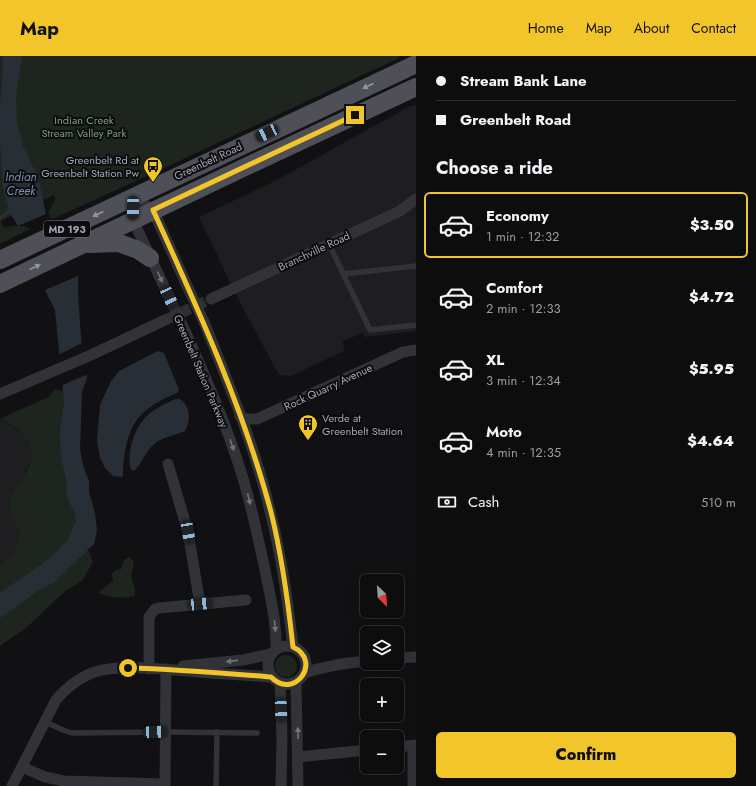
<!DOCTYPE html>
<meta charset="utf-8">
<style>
:root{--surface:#0d0d0e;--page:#161617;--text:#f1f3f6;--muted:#9a9c9e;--line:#2d2d2e;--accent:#f2c52a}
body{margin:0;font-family:Jost,sans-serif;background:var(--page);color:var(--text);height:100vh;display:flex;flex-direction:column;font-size:15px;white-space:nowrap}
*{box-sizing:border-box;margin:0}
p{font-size:13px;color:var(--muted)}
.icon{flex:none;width:22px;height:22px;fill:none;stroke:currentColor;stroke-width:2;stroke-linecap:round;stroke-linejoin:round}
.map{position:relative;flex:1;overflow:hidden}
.drawer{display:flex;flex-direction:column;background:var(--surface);width:340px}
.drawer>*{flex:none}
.top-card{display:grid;align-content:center;height:88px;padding:0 20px;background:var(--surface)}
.needle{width:26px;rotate:155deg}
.controls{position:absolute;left:360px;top:518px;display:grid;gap:8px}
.controls a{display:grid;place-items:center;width:44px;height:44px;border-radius:6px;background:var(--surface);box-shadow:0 4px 16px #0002,0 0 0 1px var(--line);font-size:20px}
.end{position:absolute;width:18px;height:18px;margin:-9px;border:5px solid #f2c52a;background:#111;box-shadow:0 0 0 2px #111}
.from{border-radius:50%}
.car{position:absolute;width:12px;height:24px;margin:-12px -6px;border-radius:5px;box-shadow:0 0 3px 1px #0007;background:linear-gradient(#222 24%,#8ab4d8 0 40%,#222 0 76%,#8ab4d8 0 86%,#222 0)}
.top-card b{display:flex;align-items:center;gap:14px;height:38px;font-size:15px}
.top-card b+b{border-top:1px solid var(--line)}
.top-card i{width:10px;height:10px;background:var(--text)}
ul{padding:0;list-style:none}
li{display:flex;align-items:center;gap:12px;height:66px;margin:0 8px 6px;padding:0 12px;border:2px solid transparent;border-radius:6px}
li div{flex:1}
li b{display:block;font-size:15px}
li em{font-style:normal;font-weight:800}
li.selected{border-color:var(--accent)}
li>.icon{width:36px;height:36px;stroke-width:1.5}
h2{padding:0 20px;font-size:18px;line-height:48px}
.pay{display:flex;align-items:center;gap:10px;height:44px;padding:0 20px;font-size:15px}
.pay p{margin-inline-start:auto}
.action{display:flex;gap:8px;margin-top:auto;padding:8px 20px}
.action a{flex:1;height:46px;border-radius:6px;background:var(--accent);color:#111;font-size:16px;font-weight:800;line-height:46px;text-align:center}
header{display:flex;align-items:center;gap:24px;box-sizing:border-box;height:56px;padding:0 20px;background:var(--accent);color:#111}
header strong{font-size:19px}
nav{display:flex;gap:22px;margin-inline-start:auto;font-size:14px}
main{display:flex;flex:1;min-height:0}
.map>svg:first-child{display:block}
.built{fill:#1e1d20}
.green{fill:#1e251f}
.water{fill:#282e36}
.pier{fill:#111113}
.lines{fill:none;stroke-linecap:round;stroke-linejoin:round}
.stream{stroke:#282e36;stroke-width:3.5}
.minor-tunnel{stroke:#2e2f33;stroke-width:11;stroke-dasharray:11 5.5;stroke-linecap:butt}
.service{stroke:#323338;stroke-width:5.5}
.minor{stroke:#323338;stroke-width:11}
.primary{stroke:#4e4f57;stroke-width:18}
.minor-bridge{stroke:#323338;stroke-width:11}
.oneway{fill:#9195a1}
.oneway2{fill:#70727c}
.route{stroke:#f2c52a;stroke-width:5}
.labels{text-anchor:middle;stroke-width:4;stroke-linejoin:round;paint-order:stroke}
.shield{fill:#0c0c0e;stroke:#757882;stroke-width:1}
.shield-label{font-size:10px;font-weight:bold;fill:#a2a6b4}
.park-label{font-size:11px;fill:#799f80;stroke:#0c0c0e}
.poi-label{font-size:11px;fill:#a2a6b4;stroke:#0c0c0e;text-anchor:end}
.street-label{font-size:11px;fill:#a2a6b4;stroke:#0c0c0e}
.water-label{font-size:12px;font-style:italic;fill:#7990af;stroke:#0c0c0e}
</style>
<header>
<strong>Map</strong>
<nav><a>Home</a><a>Map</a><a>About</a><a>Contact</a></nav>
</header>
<main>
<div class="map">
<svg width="416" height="730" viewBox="0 0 416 730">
<rect width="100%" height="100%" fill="#111113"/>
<path class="built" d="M416 49V275L365 281 363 277 343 285 344 295 291 320 279 319 238 243 199 161 277 124 410 50Z
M0 362 7 366 21 377 27 383 32 393 31 405 19 427 11 437 14 466 20 476 13 499 0 508Z"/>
<path class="green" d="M0 0H399V2L132 127 52 163 48 157 55 143 54 139 1 165 4 172C11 170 24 168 30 173L0 188Z
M54 334H58L72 338 79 473 93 506 82 525 65 535 26 572 0 590V508L13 499 20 476C15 468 10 458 9 448 8 439 15 433 19 426 23 420 30 411 31 404 36 385 15 371 1 362L49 341Z
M129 501 133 505C135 512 130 517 132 524 134 530 137 534 134 540 126 544 105 540 98 537L113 525 112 518 114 515 121 513 124 504Z
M275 610a11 11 0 1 1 22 0a11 11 0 1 1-22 0Z"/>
<path class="water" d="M3 0H22L16 42 17 67 23 90 38 121 46 158 18 170 9 155 3 130 0 85V49L3 16Z
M78 220V239L81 281 87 323 82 335 80 394 84 412 89 425V435L95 457 97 475 94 488 53 527 39 534 0 562V537L49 503 67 485 76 466 75 458 67 441V426L61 402 60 375 64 346 55 254 45 234Z
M158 295 164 297 179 334 177 337C165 342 152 348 142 358 127 372 123 400 123 420L122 421 113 420 105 412 100 402 97 384 100 349 111 325 119 315Z
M175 343H180C191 352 191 363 185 375 174 380 161 381 153 389 145 396 142 408 134 415L131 414C126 396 135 369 150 357 158 351 167 347 175 343Z"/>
<path class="pier" d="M84 286 88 318 60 330 58 299Z"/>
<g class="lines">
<path class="stream" d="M0 162 12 153"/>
<path class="minor-tunnel" d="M165 264 211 243"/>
<path class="service" d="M329 188 370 274 416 269
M343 218 416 210
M45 666 63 674 72 677 165 676 257 677
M216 730 217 676"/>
<path class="minor" d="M133 141 153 154 188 232
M133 141V164L169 241
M211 243 400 155 416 143
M204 266C229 329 256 393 271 459 282 502 288 546 293 591
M185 275C206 322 227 370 242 419 252 451 258 483 265 514 270 540 277 566 276 593
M0 338 91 299 165 264
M240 360 246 363H257L403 296 416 294
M168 408 188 476 200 548
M268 609a19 19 0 1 1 38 0a19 19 0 1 1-38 0Z
M397 602 416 601
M183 610 243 604 271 598
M149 613V561L155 553 159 552 246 544
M304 617C325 610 345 607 367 605
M296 626 298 730
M280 627 282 682 281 730
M397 691 416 689
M298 701 367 694
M22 711 45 721 64 725 165 728
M12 730 56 644C67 631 81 620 98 615 125 608 170 614 198 616 222 618 247 619 271 621
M165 730 166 613
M413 730V690"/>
<path class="primary" d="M89 188 119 187 138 194 150 202
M0 204 416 8
M0 228 243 112 416 31"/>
<path class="minor-bridge" d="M188 232 204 266
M169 241 185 275"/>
</g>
<defs><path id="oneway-solid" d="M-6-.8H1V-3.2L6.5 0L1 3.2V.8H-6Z"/></defs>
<g class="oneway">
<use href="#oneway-solid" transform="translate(368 30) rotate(155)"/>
<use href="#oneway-solid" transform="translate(98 158) rotate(155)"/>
<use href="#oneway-solid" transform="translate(35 211) rotate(-25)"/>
</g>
<g class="oneway2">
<use href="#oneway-solid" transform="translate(160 221) rotate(65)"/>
<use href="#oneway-solid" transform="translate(232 389) rotate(71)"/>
<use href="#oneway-solid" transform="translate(249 443) rotate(76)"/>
<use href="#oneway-solid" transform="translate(275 570) rotate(84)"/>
<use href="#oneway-solid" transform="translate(232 605) rotate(174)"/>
<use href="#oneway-solid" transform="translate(298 677) rotate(-92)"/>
</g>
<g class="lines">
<path class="route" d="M128 612C176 613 223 617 271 621 294 645 323 605 293 591 288 545 282 500 271 456 243 351 198 253 153 154L355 59"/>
</g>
<defs>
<symbol id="bus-pin" viewBox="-11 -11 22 30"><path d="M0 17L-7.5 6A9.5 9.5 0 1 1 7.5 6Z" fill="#f2c52a" stroke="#0c0c0e"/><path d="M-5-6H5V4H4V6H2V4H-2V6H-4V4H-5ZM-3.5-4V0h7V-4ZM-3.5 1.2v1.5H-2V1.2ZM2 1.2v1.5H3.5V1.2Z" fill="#111"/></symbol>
<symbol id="building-pin" viewBox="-11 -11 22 30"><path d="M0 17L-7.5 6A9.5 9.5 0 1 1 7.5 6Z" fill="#f2c52a" stroke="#0c0c0e"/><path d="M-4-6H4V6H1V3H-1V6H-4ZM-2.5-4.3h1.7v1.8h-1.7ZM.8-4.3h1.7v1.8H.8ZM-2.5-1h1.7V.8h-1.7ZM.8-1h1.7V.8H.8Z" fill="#111"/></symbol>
</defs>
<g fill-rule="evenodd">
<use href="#bus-pin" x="142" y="99" width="22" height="30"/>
<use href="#building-pin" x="297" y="357" width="22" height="30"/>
</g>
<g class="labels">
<rect class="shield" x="44" y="165" width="46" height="16" rx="3"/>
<g class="shield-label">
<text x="67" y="177">MD 193</text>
</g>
<g class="park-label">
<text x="84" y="68">Indian Creek<tspan x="84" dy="13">Stream Valley Park</tspan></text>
</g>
<g class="poi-label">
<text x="139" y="108">Greenbelt Rd at<tspan x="139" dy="13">Greenbelt Station Pw</tspan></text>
<text x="322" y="366" text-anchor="start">Verde at<tspan x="322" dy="13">Greenbelt Station</tspan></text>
</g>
<g class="street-label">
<text transform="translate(208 105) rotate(-25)" y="4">Greenbelt Road</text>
<text transform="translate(314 195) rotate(-25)" y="4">Branchville Road</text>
<text transform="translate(201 315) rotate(67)" y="4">Greenbelt Station Parkway</text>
<text transform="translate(328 331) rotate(-25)" y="4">Rock Quarry Avenue</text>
</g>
<g class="water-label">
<text x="21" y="125">Indian<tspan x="21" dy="14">Creek</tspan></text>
</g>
</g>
</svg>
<div class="controls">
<a><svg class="needle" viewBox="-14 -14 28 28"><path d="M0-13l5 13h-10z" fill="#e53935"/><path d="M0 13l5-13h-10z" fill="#9a9c9e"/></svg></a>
<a><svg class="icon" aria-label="layers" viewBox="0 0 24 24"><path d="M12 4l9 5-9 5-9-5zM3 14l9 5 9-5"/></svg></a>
<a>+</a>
<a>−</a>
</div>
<i class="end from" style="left:128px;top:612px"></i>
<i class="end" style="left:355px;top:59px"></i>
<i class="car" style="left:267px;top:77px;rotate:245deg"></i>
<i class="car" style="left:133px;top:152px;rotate:181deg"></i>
<i class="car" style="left:169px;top:241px;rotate:155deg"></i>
<i class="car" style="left:188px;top:476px;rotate:170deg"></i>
<i class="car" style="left:200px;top:548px;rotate:85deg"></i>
<i class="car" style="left:281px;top:654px;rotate:178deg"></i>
<i class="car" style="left:155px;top:676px;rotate:88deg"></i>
</div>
<section class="drawer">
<div class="top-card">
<b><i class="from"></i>Stream Bank Lane</b>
<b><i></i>Greenbelt Road</b>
</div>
<h2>Choose a ride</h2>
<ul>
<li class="selected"><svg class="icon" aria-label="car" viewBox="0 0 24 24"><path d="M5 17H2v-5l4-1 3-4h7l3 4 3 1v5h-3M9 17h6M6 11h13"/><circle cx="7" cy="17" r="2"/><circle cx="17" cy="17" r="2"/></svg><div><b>Economy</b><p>1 min · 12:32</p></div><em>$3.50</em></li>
<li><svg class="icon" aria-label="car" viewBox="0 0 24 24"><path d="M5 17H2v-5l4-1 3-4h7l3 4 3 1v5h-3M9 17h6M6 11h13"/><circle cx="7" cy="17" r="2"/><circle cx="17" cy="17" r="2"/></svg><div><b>Comfort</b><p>2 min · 12:33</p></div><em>$4.72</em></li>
<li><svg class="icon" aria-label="car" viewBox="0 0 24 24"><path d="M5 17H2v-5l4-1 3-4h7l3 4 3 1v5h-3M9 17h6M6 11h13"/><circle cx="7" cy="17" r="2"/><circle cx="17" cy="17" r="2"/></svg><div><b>XL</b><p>3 min · 12:34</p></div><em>$5.95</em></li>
<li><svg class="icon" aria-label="car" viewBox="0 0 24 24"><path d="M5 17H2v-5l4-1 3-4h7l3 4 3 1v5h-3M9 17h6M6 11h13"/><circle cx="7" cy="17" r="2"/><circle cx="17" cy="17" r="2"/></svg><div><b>Moto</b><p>4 min · 12:35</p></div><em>$4.64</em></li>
</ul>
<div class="pay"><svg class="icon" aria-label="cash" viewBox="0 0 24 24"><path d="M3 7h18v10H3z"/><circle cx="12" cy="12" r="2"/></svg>Cash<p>510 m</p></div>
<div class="action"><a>Confirm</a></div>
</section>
</main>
